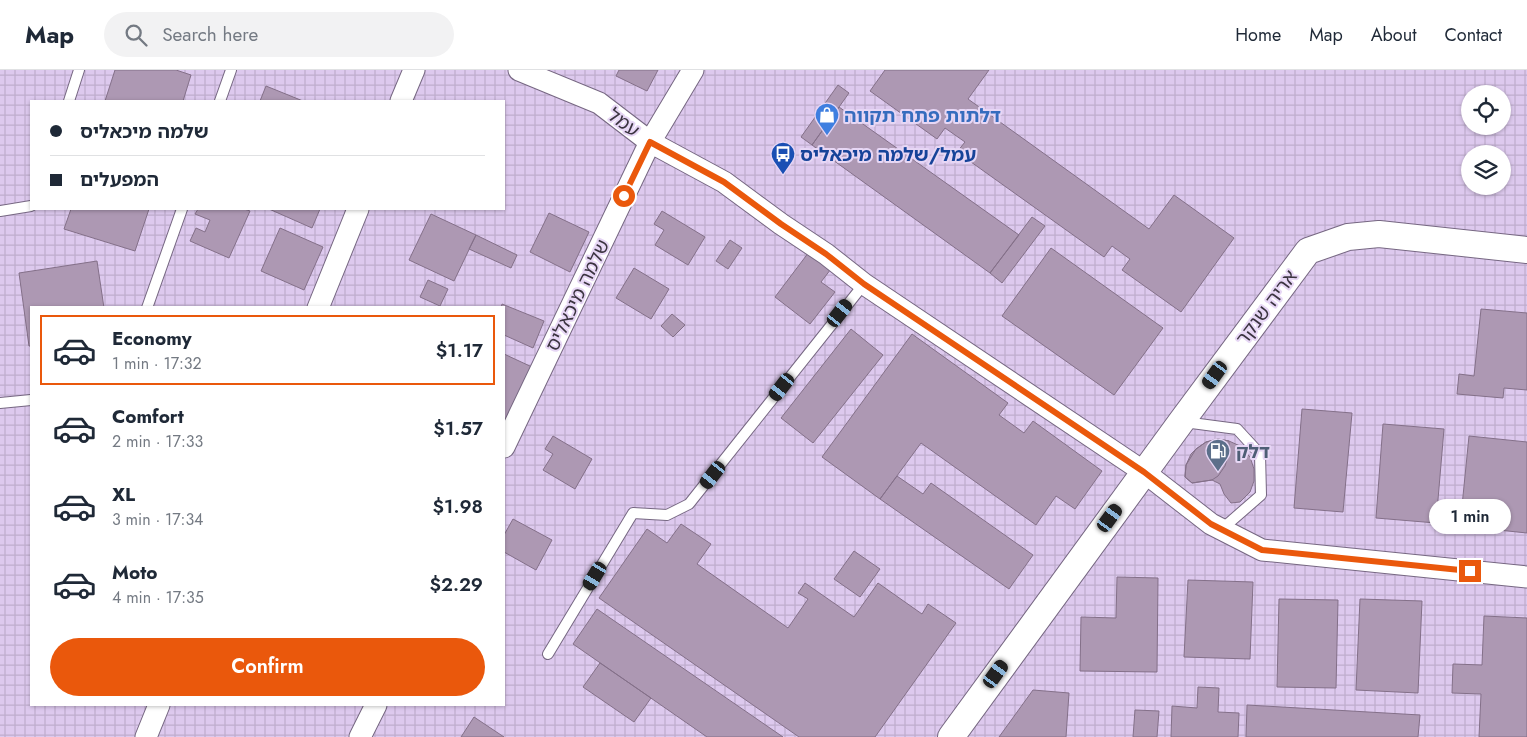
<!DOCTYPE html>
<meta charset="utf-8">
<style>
:root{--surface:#fff;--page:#f2f2f3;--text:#1f2937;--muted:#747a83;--line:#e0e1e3;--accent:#ea580c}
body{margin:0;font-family:Jost,"Noto Sans Hebrew",sans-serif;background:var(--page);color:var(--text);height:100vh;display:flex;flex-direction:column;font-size:19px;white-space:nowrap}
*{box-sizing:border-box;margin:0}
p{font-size:16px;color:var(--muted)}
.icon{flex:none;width:28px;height:28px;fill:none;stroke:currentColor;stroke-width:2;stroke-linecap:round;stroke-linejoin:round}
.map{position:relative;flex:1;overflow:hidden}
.panel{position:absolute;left:30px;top:236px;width:475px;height:400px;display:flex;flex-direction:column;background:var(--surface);border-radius:0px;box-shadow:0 1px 4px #0004}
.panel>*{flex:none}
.top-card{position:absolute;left:30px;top:30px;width:475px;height:110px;border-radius:0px;box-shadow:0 1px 4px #0004;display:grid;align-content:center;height:110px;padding:0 20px;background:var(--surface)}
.controls{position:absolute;left:1461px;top:15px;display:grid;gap:10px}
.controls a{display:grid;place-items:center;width:50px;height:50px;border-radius:50%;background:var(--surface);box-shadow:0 1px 4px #0004;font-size:25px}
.end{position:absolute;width:22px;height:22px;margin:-11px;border:6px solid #ea580c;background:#fff;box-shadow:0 0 0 2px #fff}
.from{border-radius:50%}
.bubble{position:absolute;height:35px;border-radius:18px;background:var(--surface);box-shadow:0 1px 4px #0004;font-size:16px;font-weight:600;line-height:35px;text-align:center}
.car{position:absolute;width:15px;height:30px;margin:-15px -8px;border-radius:6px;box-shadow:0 0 4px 1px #0007;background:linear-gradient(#222 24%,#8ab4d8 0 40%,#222 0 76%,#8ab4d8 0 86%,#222 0)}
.top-card b{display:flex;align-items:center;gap:18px;height:48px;font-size:19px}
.top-card b+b{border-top:1px solid var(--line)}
.top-card i{width:12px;height:12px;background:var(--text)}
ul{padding:9px 0 0;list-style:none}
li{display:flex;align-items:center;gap:15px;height:70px;margin:0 10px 8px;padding:0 10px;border:2px solid transparent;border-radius:0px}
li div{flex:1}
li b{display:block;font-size:19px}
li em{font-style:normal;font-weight:600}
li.current{border-color:var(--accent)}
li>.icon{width:45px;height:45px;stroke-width:1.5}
.primary-button{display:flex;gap:10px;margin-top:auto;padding:10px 20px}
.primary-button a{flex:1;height:58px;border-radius:30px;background:var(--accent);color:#fff;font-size:20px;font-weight:600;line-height:58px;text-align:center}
header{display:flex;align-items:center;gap:30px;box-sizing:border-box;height:70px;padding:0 25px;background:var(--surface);border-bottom:1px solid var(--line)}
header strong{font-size:24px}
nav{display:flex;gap:28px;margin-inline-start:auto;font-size:18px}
.search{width:350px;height:45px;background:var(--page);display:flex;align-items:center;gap:12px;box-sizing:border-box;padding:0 18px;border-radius:28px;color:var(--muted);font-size:19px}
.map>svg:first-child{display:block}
.industrial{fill:url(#industrial-grid);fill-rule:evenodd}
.building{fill:#ad98b3;stroke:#847089}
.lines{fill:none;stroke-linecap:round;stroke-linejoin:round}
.service-casing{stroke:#766782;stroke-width:12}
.minor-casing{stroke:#766782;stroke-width:23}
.tertiary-casing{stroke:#766782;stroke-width:28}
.service{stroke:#fff;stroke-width:10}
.minor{stroke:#fff;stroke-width:21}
.tertiary{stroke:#fff;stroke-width:26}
.route{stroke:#ea580c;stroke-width:6}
.labels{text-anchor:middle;stroke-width:4;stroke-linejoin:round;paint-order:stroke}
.shop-label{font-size:19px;font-weight:bold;fill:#366cbe;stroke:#e7d7f5;text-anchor:start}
.street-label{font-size:19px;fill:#3b3440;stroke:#e7d7f5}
.transit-label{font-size:19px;font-weight:bold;fill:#164399;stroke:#e7d7f5;text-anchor:start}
.service-label{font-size:19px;font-weight:bold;fill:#4e5e75;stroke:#e7d7f5;text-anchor:start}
</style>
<header>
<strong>Map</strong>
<div class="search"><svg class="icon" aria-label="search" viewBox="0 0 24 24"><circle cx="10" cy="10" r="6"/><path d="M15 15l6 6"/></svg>Search here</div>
<nav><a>Home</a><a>Map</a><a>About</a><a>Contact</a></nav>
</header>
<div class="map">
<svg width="1527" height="667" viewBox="0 0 1527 667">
<defs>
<pattern id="industrial-grid" width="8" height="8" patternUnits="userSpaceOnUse" patternTransform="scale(1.25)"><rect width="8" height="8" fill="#ddc9ee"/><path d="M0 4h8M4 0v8" fill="none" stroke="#bfadcd"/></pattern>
</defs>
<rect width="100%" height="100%" fill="#e7d7f5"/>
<path class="industrial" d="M0 0H1527V667H0ZM1470 24H1502V56H1470ZM31 31H504V139H31ZM1470 84H1502V116H1470ZM31 238H504V635H31Z"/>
<path class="building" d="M115 0H176L191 5 183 31H105Z
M619 0H658L647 21 616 6Z
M885 0H989L968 29 1149 159 1174 125 1234 168 1181 242 1122 200 1130 189 1112 176 1104 187 957 82 965 72 945 58 937 69 870 21Z
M838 15 849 23 812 75 801 67Z
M266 16 303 31H260Z
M839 37 1019 165 990 203 812 75Z
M71 139H149L135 181 64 159Z
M198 139H244L250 141 229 188 190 171 196 158 205 162 210 150 195 144Z
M269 139H320L312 158Z
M662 141 705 167 688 195 655 175 664 160 654 154Z
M549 143 589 162 570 202 530 182Z
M431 144 476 165 454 211 409 190Z
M1032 147 1045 156 1002 213 990 203Z
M280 158 323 177 304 220 261 201Z
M476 165 517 185 511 198 469 179Z
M730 170 742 178 728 199 716 191Z
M812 178 834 195 821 212 835 222 810 254 775 227Z
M1051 178 1163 258 1114 325 1002 246Z
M97 191 104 238H31V276H29L19 203Z
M634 198 669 219 651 249 616 228Z
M428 210 448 219 440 236 420 227Z
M502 234 544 251 533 278 504 265V238H501Z
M1481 239 1527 243V320L1504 318 1503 328 1457 324 1459 304 1474 306Z
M672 244 685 255 673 267 661 256Z
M851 259 883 285 813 373 781 348Z
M912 264 1008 333 999 345 1024 363 1033 351 1102 401 1075 439 1056 426 1036 455 921 373 880 429 822 387Z
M504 284 532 297 504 354Z
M1302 339 1352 343 1343 442 1294 438Z
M1383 354 1444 359 1436 453 1376 448Z
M553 366 592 389 575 419 543 400 553 384 545 379Z
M1469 366 1527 372V463L1460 456Z
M1218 369 1229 371 1240 376 1250 387 1254 399V411L1250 422 1240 432 1231 433 1224 424 1220 414 1212 410 1192 413 1185 407 1186 395 1196 379 1206 372Z
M1218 369 1229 371V382L1225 396 1218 406 1212 410 1192 413 1185 407 1186 395 1191 384 1196 379 1206 372Z
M897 406 923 424 931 413 1033 485 1009 519 880 429Z
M513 449 552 470 536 500 504 482V465Z
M681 454 711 474 697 494 788 558 808 529 798 523 805 513 854 547 878 513 922 544 928 534 956 553 875 667H799L599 528 647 459 667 473Z
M854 481 880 499 860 527 834 509Z
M1117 507 1158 508 1157 602 1080 601 1081 547 1116 548Z
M1188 510 1253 512 1250 589 1184 587Z
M1279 529 1338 530 1336 618 1277 617Z
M1360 529 1422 531 1418 623 1356 620Z
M597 539 783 667H707L573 574Z
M1484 546 1527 548V667H1479L1481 624 1452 623 1453 594 1482 595Z
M600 593 651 628 634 652 583 617Z
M1198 617 1219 618 1218 642 1239 643 1238 667H1171L1172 636 1197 638Z
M1033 620 1069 623 1066 667H999Z
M1247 635 1420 645 1418 667H1246Z
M1135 640 1159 641 1157 667H1133Z
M474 647 504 667H461Z"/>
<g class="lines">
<defs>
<path id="service" d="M69 31 79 0
M220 31 231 0
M0 141 31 136
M147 238 182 139
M0 333 31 330
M1184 352 1237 359 1260 384 1261 425 1222 459
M548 584 633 443 667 445 689 434 864 214"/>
<path id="minor" d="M519 0 599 33 650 72 724 112 781 154 826 184 864 214 1144 402 1211 454 1262 480 1527 507
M401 31 414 0
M318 238 358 139
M504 377 650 72 693 0
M146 667 159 635
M360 667 376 635"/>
<path id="tertiary" d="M951 667 1181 352 1308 181 1348 167 1379 164 1527 180"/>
</defs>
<use href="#service" class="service-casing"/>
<use href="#minor" class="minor-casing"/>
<use href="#tertiary" class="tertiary-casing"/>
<use href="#service" class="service"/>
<use href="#minor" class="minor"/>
<use href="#tertiary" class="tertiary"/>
</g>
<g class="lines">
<path class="route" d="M624 126 650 72 724 112 781 154 826 184 864 214 1144 402 1211 454 1262 480 1470 501"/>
</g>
<defs>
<symbol id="shop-pin" viewBox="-11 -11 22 30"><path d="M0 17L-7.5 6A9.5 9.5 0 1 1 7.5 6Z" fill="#3f7fe0" stroke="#e7d7f5"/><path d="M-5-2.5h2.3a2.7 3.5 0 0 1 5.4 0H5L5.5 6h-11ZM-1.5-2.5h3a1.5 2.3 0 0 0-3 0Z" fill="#fff"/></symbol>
<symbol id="bus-pin" viewBox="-11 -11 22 30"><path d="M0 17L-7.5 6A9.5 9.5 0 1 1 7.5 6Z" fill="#1a4fb4" stroke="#e7d7f5"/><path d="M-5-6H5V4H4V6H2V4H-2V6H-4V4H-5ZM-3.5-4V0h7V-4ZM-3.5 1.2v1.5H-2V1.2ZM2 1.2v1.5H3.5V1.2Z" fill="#fff"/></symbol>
<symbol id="fuel-pin" viewBox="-11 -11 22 30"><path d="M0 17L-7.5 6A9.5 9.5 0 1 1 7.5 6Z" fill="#5c6f8a" stroke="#e7d7f5"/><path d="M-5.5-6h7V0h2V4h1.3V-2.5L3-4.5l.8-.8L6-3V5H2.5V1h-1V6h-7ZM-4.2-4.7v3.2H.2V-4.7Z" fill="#fff"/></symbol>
</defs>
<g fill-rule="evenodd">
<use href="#shop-pin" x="813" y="31" width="28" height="38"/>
<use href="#bus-pin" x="769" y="70" width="28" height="38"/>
<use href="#fuel-pin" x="1204" y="367" width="28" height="38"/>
</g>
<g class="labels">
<g class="shop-label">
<text x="844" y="52">דלתות פתח תקווה</text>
</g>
<g class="street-label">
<text transform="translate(624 52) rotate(37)" y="7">עמל</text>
<text transform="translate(577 225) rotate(-64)" y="7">שלמה מיכאליס</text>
<text transform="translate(1266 237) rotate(-53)" y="7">אריה שנקר</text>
</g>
<g class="transit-label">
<text x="800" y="91">עמל/שלמה מיכאליס</text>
</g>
<g class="service-label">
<text x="1236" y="388">דלק</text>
</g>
</g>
</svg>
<div class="controls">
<a><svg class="icon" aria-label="locate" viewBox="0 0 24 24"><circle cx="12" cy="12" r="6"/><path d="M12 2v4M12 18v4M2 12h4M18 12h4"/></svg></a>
<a><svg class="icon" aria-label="layers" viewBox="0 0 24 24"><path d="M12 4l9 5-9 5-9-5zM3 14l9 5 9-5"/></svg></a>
</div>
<i class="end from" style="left:624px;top:126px"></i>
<i class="end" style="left:1470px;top:501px"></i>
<div class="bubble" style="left:1429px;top:429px;width:82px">1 min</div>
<i class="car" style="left:840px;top:243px;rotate:38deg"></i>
<i class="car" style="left:1215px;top:305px;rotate:216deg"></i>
<i class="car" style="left:782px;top:317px;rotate:218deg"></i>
<i class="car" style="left:713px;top:405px;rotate:218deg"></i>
<i class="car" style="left:1110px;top:448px;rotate:36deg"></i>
<i class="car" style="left:595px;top:506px;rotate:211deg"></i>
<i class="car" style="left:996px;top:604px;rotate:36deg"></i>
<div class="top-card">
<b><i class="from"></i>שלמה מיכאליס</b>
<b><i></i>המפעלים</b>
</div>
<section class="panel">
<ul>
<li class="current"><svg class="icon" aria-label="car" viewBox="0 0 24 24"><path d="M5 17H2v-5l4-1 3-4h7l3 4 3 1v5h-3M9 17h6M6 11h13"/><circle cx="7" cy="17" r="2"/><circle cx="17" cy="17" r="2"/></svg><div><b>Economy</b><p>1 min · 17:32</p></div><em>$1.17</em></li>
<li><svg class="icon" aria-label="car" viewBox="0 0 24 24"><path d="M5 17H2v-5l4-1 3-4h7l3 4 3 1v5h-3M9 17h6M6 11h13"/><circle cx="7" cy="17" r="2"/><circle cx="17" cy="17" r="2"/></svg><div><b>Comfort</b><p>2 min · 17:33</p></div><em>$1.57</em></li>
<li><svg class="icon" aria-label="car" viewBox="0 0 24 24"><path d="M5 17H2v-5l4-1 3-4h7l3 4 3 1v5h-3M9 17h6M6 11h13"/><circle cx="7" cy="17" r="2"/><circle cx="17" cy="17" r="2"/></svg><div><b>XL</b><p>3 min · 17:34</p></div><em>$1.98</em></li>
<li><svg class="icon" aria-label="car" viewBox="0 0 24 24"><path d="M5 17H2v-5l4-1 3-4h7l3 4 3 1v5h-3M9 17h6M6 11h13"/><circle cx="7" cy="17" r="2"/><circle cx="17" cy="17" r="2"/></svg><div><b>Moto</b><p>4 min · 17:35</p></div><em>$2.29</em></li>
</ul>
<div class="primary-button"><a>Confirm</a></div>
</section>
</div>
